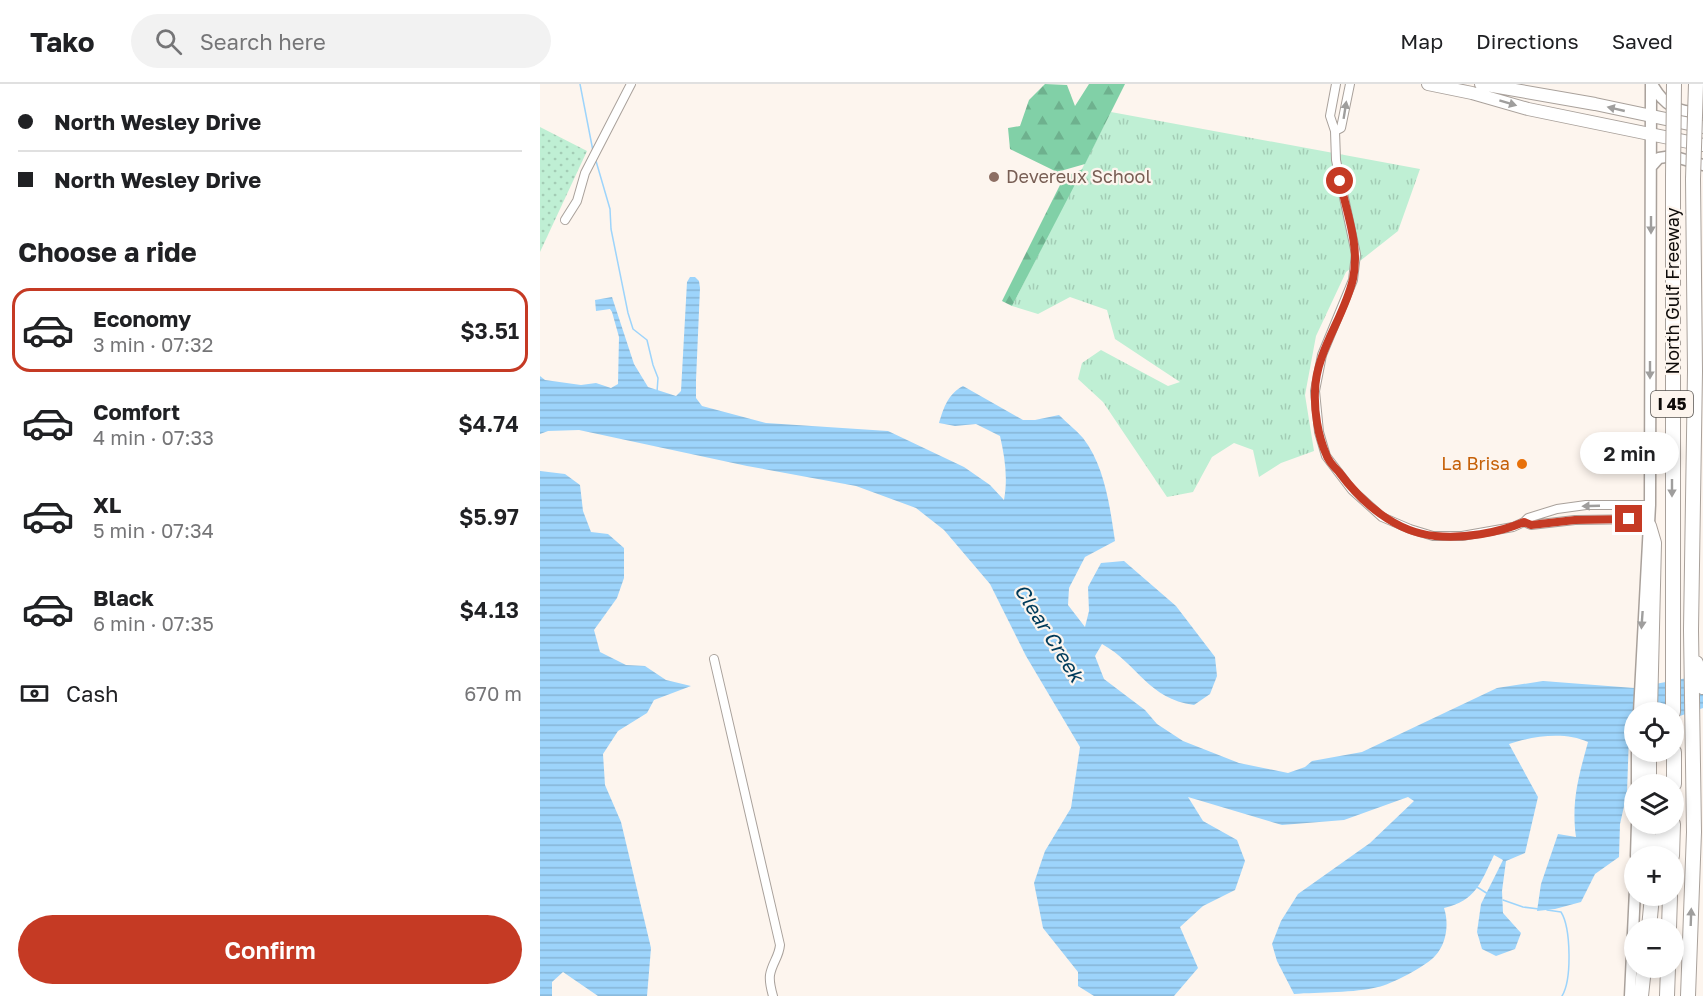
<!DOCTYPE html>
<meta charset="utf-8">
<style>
:root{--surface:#fff;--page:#f2f2f2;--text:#202124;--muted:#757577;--line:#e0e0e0;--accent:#c53a24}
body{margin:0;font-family:"Golos Text",sans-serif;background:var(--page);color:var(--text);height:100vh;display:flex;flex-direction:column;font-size:22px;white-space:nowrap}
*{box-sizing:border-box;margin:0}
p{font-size:20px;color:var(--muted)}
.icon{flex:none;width:33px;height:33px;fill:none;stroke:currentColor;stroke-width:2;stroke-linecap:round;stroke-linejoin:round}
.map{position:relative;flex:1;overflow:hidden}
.drawer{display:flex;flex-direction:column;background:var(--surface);width:540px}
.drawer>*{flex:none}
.banner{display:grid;align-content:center;height:132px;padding:0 18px;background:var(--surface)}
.controls{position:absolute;left:1084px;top:618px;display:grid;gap:12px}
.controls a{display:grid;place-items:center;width:60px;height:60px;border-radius:50%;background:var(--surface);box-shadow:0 3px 9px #0003;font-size:30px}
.end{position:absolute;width:27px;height:27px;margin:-14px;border:8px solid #c53a24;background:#fff;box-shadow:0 0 0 3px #fff}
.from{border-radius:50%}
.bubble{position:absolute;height:42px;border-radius:21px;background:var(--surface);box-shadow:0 3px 9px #0003;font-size:20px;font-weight:600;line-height:42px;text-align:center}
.banner b{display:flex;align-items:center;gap:21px;height:57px;font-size:22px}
.banner b+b{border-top:2px solid var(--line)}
.banner i{width:15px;height:15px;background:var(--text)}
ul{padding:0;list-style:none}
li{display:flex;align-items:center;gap:18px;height:84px;margin:0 12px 9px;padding:0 6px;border:3px solid transparent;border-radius:18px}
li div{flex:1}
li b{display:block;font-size:22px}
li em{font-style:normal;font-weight:600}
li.selected{border-color:var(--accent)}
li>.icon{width:54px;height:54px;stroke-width:1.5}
h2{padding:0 18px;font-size:27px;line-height:72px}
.pay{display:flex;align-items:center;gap:15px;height:66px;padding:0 18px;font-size:22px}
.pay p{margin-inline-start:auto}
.button{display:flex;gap:12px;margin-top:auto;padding:12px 18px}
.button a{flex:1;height:69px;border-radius:36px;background:var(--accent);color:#fff;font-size:24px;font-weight:600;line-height:69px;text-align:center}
header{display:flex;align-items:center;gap:36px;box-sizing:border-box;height:84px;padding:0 30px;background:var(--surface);border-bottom:2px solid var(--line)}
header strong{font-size:28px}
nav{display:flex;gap:33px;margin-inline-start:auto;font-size:21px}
.search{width:420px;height:54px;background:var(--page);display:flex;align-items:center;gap:15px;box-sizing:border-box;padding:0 21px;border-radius:33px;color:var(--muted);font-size:22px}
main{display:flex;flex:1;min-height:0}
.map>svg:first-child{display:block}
.grass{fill:url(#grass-tufts)}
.forest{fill:url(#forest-firs)}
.park{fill:url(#park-dots)}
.water{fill:url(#water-rules)}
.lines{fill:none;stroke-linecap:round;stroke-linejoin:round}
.stream{stroke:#9dd4fb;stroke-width:1.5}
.street-casing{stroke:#a9a19b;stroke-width:10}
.secondary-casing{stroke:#a9a19b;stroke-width:13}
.primary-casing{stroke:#a9a19b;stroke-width:14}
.highway-casing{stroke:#a9a19b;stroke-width:16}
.street{stroke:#fff;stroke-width:8}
.secondary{stroke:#fff;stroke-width:10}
.primary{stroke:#fff;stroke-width:12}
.highway{stroke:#fff;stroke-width:14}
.highway-bridge-casing{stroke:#a9a19b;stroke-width:16;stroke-linecap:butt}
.highway-bridge{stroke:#fff;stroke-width:14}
.oneway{fill:#9f9e9d}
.route{stroke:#c53a24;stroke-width:8}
.education-dot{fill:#8d6e63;stroke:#fdf5ee;stroke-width:2}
.food-dot{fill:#e8710a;stroke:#fdf5ee;stroke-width:2}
.labels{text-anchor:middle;stroke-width:4.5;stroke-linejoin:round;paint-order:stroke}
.shield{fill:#fdf5ee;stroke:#56524e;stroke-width:1.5}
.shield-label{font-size:16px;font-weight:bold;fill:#0f0c0a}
.education-label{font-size:18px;fill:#785e54;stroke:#fdf5ee;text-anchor:start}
.street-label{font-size:18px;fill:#0f0c0a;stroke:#fdf5ee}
.food-label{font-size:18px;fill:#c56008;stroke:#fdf5ee;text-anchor:end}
.water-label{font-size:20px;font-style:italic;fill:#003b5a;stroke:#fdf5ee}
</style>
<header>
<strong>Tako</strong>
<div class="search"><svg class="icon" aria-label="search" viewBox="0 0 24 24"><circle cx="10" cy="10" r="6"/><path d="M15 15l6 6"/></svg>Search here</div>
<nav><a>Map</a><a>Directions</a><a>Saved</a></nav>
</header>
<main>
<section class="drawer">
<div class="banner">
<b><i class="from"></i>North Wesley Drive</b>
<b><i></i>North Wesley Drive</b>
</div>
<h2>Choose a ride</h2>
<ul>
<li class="selected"><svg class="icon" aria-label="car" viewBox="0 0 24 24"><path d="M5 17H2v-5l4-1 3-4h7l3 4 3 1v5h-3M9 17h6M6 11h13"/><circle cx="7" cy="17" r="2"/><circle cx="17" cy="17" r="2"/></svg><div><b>Economy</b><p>3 min · 07:32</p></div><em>$3.51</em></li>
<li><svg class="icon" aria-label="car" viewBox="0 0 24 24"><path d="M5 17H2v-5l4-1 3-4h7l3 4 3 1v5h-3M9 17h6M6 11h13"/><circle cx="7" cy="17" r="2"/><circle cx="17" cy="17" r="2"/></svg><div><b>Comfort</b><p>4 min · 07:33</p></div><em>$4.74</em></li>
<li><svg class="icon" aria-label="car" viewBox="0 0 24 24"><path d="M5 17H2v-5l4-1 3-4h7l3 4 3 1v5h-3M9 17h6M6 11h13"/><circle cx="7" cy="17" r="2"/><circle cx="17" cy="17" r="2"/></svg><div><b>XL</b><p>5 min · 07:34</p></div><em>$5.97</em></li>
<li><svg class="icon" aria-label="car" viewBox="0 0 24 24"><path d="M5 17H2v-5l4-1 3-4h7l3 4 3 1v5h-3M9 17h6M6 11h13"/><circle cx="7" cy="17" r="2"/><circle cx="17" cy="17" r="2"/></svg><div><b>Black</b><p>6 min · 07:35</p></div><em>$4.13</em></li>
</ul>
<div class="pay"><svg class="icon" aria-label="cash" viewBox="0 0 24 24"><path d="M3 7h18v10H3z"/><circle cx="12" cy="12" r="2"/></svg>Cash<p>670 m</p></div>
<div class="button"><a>Confirm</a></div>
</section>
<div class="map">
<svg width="1163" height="912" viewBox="0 0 1163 912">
<defs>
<pattern id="grass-tufts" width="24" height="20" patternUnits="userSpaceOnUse" patternTransform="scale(1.5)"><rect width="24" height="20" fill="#bfefd4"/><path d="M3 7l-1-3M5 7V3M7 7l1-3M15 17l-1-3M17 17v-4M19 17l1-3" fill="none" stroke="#a3ccb5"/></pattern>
<pattern id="forest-firs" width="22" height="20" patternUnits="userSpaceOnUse" patternTransform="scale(1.5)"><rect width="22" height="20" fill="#81d0a7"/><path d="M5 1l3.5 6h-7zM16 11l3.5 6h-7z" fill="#6eb18e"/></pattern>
<pattern id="park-dots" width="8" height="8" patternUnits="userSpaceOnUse" patternTransform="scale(1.5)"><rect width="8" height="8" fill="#bfefd4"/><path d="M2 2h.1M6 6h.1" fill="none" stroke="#a3ccb5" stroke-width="1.8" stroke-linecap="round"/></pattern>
<pattern id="water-rules" width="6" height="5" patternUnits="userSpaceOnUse" patternTransform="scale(1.5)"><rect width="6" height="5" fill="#9dd4fb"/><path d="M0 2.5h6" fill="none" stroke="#86b5d6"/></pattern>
</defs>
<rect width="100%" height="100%" fill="#fdf5ee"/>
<path class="grass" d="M571 28 880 85 858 147 806 188 776 252 765 311 774 367 741 379 719 393 713 366 694 359 672 373 653 408 627 413 563 318 538 295 542 279 561 266 628 302 640 298 575 255 567 226 530 213 498 230 472 222Z"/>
<path class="forest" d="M505 0 527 1 535 22 549 0H585L545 80 517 88 470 65 468 44 480 42 489 16Z
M543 85 472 222 462 217 524 93Z"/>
<path class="park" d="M0 43 47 67 0 168Z"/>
<path class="water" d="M150 193H155L159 197 160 204 156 296V314L162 322 226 339 348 347 424 383 450 401 464 416C468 394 465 374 460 352L436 340 415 342 399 339C404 323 408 310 423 302L483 336H495L519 331C526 338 536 346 543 354 565 382 570 424 575 457L545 473 529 504 528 521 545 543 549 527 548 503 561 479 584 477 636 522 675 573 677 592 670 610 654 621C608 615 598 580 562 560L555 572 564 595 605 626 617 640 643 657 699 679 748 689 765 683 772 677 822 668 957 604 1003 597 1094 604 1163 591V624L1134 634V628H1095V648L1089 651 1087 709 1080 740 1079 773 1055 790 1041 818 1015 825 997 827 1001 800 1018 750 1036 753C1031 717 1039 691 1048 658 1025 647 992 652 969 660L998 713 985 769 966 777 962 807 963 829 981 849 975 865 956 872 942 865 937 848 941 820 963 776 954 771C941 798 936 817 904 824 909 839 907 859 895 872 888 881 850 901 838 903 815 909 779 908 754 910L737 877 732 860 741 837 758 810 830 759 874 717 868 713 804 736 742 741 648 713 663 737 697 756 705 777 695 806 663 822 640 843 658 884 634 912H554L538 902V888L503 844 494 799 505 767 531 724 540 663 486 572 450 500 404 446 376 424 316 402 207 382 39 346 8 347 0 350V292L5 296 41 301 56 299 71 304 78 300 79 253 72 228 70 225 56 227 55 216 72 213 94 280 108 303 136 312 141 307 147 198Z
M0 387 25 390 40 401 43 427 51 448 68 450 84 464V494L77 514 54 546 60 568 86 581 105 582 126 596 151 602 114 616 107 629 78 647 63 670 65 701 81 738 111 864 107 912H58L23 888 12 898V912H0Z"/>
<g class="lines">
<path class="stream" d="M40 0 53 67
M56 77 70 125 71 145 88 229 93 245 107 256 113 281 118 294 117 308
M937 803 948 810
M963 816 983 823 999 825
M1007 826 1021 828C1031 844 1032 896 1022 912"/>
<defs>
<path id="street" d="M796 0 790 32 795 47 796 76 816 170 813 196 782 271 775 307 779 348 786 372 812 406 842 433 870 445 893 452H922L973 443 984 438 988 434 1017 425 1046 421H1110
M795 47 801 44 810 0
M25 136 37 117 45 89 91 0
M984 438 991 441 1035 436 1109 435
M174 575 240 861C239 873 232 879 230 891 229 898 231 905 233 912"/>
<path id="secondary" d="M1112 0C1124 22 1138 29 1163 28
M1111 83 1119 74 1132 72 1163 81
M1099 628 1110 421 1111 0
M1097 700V668
M1096 772 1097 740
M1090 912 1095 806"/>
<path id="primary" d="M888 0 932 9 988 25 1163 61
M941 0 1055 20 1163 43"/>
<path id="highway" d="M1133 93V628
M1109 442 1114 459 1110 628
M1156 579 1163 603
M1134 668V700
M1109 700V668
M1108 772V740
M1117 772 1125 740
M1132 772 1133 740
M1109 844 1112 812
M1129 844 1130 812
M1101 912 1104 884
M1127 912 1128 884
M1148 912 1154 748 1151 546 1155 287 1153 95"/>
</defs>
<use href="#street" class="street-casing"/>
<use href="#secondary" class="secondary-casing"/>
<use href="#primary" class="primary-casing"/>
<use href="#highway" class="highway-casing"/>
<use href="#street" class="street"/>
<use href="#secondary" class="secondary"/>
<use href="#primary" class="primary"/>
<use href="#highway" class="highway"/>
<defs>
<path id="highway-bridge" d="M1133 93 1134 0
M1153 95 1156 0"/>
</defs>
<use href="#highway-bridge" class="highway-bridge-casing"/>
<use href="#highway-bridge" class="highway-bridge"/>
</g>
<defs><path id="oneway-solid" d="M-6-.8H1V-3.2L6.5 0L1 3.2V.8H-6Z" transform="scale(1.5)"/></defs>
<g class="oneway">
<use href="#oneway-solid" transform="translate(968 19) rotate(17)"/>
<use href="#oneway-solid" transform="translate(1076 25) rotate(-167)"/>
<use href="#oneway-solid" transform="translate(805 26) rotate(-81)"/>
<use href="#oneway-solid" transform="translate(1111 141) rotate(90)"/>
<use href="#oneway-solid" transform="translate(1110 286) rotate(90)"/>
<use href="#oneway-solid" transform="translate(1132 404) rotate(90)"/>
<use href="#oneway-solid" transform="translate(1051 422) rotate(178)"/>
<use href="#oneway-solid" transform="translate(1102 536) rotate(94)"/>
<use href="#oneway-solid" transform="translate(1151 833) rotate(-88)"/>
</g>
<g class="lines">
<path class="route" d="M800 97C807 130 820 162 813 195 804 234 776 267 775 307 774 327 778 352 786 370 788 377 794 383 799 388 822 419 855 448 895 452 923 455 958 449 984 438L991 441 1035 436 1089 435"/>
</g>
<circle class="education-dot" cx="454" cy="93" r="6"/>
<circle class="food-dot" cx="982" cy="380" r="6"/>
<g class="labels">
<rect class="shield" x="1111" y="307" width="42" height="26" rx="4.5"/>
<g class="shield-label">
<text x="1132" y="326">I 45</text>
</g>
<g class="education-label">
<text x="466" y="99">Devereux School</text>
</g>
<g class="street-label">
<text transform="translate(1133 207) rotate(-90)" y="6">North Gulf Freeway</text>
</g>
<g class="food-label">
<text x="970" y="386">La Brisa</text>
</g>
<g class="water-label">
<text transform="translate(509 549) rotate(58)" y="7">Clear Creek</text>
</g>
</g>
</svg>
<div class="controls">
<a><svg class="icon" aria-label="locate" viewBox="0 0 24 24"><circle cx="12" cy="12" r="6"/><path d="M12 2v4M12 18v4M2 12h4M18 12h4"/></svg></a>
<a><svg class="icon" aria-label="layers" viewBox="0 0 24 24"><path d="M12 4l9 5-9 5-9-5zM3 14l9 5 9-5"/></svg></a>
<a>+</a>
<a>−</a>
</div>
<i class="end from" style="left:800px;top:97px"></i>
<i class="end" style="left:1089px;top:435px"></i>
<div class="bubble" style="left:1040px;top:348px;width:99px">2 min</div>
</div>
</main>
